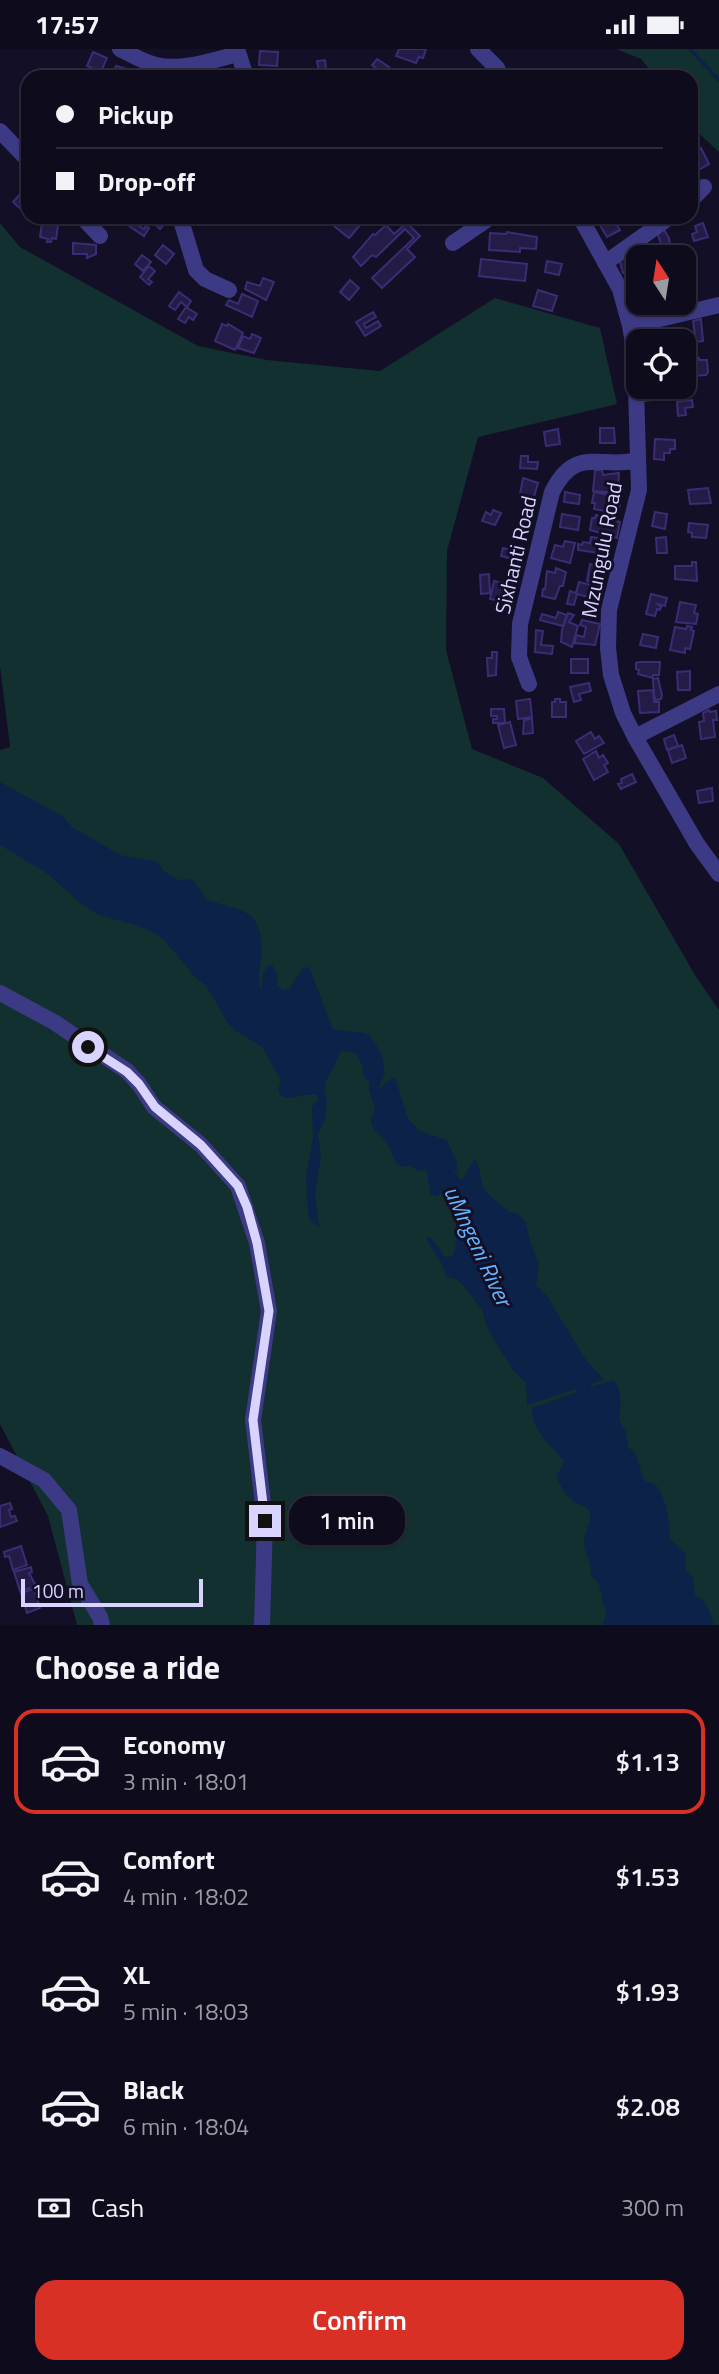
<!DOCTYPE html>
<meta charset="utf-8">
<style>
:root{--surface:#0e0b1c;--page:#1c1929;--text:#f1f3f6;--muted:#9b9ba3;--line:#2e2b3b;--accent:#d93025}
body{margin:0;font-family:"Titillium Web",sans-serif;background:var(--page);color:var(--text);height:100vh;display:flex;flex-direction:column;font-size:26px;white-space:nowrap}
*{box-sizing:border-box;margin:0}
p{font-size:23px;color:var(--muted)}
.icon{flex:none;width:38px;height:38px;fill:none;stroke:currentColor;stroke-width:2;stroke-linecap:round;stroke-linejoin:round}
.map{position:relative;height:1576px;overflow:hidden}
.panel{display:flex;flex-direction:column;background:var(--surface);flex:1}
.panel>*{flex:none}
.guide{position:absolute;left:21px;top:21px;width:677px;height:154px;border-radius:21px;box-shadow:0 2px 5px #0004,0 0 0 2px var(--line);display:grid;align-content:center;height:154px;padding:0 35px;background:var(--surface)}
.needle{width:46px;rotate:348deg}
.tools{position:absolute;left:626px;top:196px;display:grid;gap:14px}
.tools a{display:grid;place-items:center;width:70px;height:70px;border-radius:14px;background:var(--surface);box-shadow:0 2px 5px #0004,0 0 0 2px var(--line);font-size:35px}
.scale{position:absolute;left:21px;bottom:18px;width:182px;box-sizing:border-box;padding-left:7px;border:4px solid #d9d4ff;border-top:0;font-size:19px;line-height:24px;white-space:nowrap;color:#d9d4ff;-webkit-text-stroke:5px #130f26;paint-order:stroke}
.end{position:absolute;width:32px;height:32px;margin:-16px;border:9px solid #d9d4ff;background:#111;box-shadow:0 0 0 4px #111}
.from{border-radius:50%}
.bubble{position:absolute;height:49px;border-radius:21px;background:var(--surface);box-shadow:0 2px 5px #0004,0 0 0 2px var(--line);font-size:23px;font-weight:600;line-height:49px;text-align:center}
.guide b{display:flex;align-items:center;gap:24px;height:66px;font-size:26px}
.guide b+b{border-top:2px solid var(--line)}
.guide i{width:18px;height:18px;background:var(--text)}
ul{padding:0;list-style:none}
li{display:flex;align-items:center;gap:21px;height:105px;margin:0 14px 10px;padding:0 21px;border:4px solid transparent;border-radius:21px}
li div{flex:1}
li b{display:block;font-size:26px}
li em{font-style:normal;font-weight:600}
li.active{border-color:var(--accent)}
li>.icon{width:63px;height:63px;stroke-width:1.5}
h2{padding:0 35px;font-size:32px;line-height:84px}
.pay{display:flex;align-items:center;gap:18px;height:77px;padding:0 35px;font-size:26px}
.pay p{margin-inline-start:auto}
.action{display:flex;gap:14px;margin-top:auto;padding:14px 35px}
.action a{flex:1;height:80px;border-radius:21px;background:var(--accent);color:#fff;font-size:28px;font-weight:600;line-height:80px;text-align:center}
.status{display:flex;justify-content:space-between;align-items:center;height:49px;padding:0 35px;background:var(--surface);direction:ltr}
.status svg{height:19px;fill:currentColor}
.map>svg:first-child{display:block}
.green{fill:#12302f}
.water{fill:#0c2248}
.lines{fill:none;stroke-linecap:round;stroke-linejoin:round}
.stream{stroke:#0c2248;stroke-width:3.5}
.river{stroke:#0c2248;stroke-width:21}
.building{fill:#241b47;stroke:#3b2d73;stroke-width:2}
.minor{stroke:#3d3a85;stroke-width:16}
.route{stroke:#d9d4ff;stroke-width:9}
.labels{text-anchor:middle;stroke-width:6;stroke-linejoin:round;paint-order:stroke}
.street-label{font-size:21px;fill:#d9d4ff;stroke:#130f26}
.water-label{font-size:23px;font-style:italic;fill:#62b6ff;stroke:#130f26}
</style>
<div class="status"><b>17:57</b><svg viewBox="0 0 49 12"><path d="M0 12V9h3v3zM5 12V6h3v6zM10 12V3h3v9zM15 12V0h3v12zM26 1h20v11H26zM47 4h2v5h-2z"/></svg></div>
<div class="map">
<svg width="719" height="1576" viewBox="0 0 719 1576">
<rect width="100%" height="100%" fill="#130f26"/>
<path class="green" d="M616 0H719V103L691 77V28H656L641 10Z
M0 174 20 198 198 297 267 311 380 322 495 249 600 279 617 355 478 388 447 502 446 601 472 700 543 729 619 795 695 926 719 961V1576H77L48 1467 0 1375V701L10 698 0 617Z"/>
<path class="water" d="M0 733 64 768 72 778 120 806 155 812 165 823 178 831 190 830 194 832 207 851 241 861 254 869 260 883 262 906 259 924 260 939 262 937 263 924 268 917 272 916 277 925V936L283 941 290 939 303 919 309 918 334 983 336 997 340 1005 326 1032 324 1043 327 1049 325 1071 318 1084 321 1108 315 1145 319 1178 311 1172 308 1164 306 1128 313 1089 312 1058 318 1051 317 1046C304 1043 292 1053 280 1046L278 1040 281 1031 262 998 236 982 227 973 207 938 196 929 164 891 155 884 139 877 99 866 79 853 48 825 0 796Z
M373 993C387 1007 384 1023 379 1040L392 1029H395L408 1069 419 1082 447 1091 457 1114 458 1123 450 1120V1140L436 1147 431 1146C430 1137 426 1128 427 1120L419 1122 411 1117 405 1118 397 1115C392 1108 391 1101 387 1094 377 1082 365 1078 375 1061L369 1040 371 1017 365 1007 364 998 368 994Z
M474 1110 477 1112 483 1137 486 1143 509 1163 517 1164 525 1172 531 1195 539 1215 536 1236 547 1247 586 1311 604 1331 591 1335V1338L613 1331C623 1340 621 1359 619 1371L626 1383 628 1398 635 1404 644 1431C647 1433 651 1433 654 1435 666 1443 670 1477 670 1490L686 1505 685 1520 693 1529 695 1546 701 1550 708 1559 714 1576H603L607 1562 603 1556 599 1535 591 1526C592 1513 585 1506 584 1494 583 1484 594 1472 589 1462 586 1455 576 1456 571 1451 565 1445 561 1436 556 1428L564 1412C550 1395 531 1382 532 1359L577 1343 576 1340 527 1356C527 1350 527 1340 525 1334 523 1329 517 1326 514 1322 506 1310 482 1275 483 1262L462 1235 454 1229 446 1228C444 1212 431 1203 426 1188L431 1189 445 1208 453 1207C458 1195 458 1156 455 1144Z"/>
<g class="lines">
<path class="stream" d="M690 0 719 31"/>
<path class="river" d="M308 989 362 994 373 1015 374 1024
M433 1113C449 1136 460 1138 466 1167"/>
</g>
<path class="building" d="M399 0H426L423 9 419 8 416 14 396 7Z
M260 2 278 3 277 17 259 16Z
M93 3 107 9 101 23 87 17Z
M377 10 389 18 382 28 375 24 377 20 372 16Z
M325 11 327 28H320L317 12Z
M116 17 138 23 136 28H111Z
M701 99 709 115 691 125V105Z
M23 142 28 147 25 153 28 156V167L13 153Z
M126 168 144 180 146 177 149 179 144 187 123 173Z
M147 168H170L160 180Z
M239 168H261L262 173 240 175Z
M342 168H367L349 189 334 177Z
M394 168H401L420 187 407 200 415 208 382 239 372 229 414 189 405 180 376 208 372 206 361 217 353 208 373 185 375 186 386 176 394 185 403 177Z
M602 168H612L620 181 607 188 597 171Z
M42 174 58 177 56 190 52 189 51 193H47L48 190 40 188Z
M703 174 708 188 694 192 692 185 697 183 695 177Z
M663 179 669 189 670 199 663 201 657 183Z
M507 183 537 188 536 200 520 199V203L489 201 490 184 506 185Z
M73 194 96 196V205L87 209V205H73Z
M163 196 174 205 166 215 155 206Z
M631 201 634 212 639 214V220L623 224 618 205Z
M142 206 151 213 143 222 135 215Z
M481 210 527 215 525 232 479 227Z
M547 212 562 215 559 226 545 223Z
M149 217 155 222 148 230 152 233 149 236 140 228Z
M263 229 274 233 266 251 245 240 247 233 260 237Z
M350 231 359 239 349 251 340 243Z
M538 241 557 247 552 262 533 257Z
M179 243 191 252 187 258 181 253 175 261 169 257Z
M242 245 258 252 252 268 226 256 229 251 238 255Z
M186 258 197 265 193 271 189 268 185 274 178 270Z
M373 263 376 268 364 275 366 279 378 272 381 277 365 287 356 273Z
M701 270 703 292 696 293 693 272Z
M222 275 227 277 228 275 243 284 235 301 215 292Z
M252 285 261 289 254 304 238 299 243 287 250 290Z
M691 288 695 304 684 306V292H673Z
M699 309V311H707L708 323 706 326 693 327 691 310Z
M643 338H669L670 349 645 352Z
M692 351 693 358 685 359 686 366 678 367 677 353Z
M600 379H614L615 394H600Z
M558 380 560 395 546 397 544 383Z
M655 390 675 391V400H670V404H664V411L654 410Z
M521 407H528V413H538L537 420 520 419Z
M595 421H602L603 426 619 424 618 444 593 442Z
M523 429 538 434 533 451 520 445Z
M708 439 711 454 690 455 688 441Z
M565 443 580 446 579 455 564 453Z
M594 443 621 448 619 460 616 459V464L594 460 595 454H592Z
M493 461 501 464 495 476 482 472 486 463 491 466Z
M655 463 667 465 665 480 652 477Z
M562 465 580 468 578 481 560 478Z
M596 466 620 473 617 489 590 481 592 469H595Z
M689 474 708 476 706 489 692 488V484L688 483Z
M591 488 606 490 605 505 578 501V495L582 496 583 493 590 494Z
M666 488 667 504H657L656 489Z
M565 492 575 494 570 514 551 509 555 496 563 498Z
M503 499 517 503 515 511 501 507Z
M692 513H696L697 532 675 530V517H692Z
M590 515 604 520 602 527H598L596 534 587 532Z
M556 519 566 523 563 537H560L555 550 542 547 543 540H545L547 522 555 524Z
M489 525 490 544 481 545 480 526Z
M494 532 513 536 510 549 507 548 506 553 490 550Z
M579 533 598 538 595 550 577 545 574 556 567 555 570 542 576 544Z
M651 545 667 549 665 557 658 555 661 558 660 561 657 560 655 567 646 565Z
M680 553 696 556 694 564 698 565 696 575 676 573Z
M558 563 567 566 563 577 540 571 542 565 556 569Z
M568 564 574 566 569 573 578 577 572 598 561 593 562 581Z
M582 571 600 575 595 596 575 594 576 586 584 588 586 578 580 576Z
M687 577 692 578 691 581 694 582 690 600 685 599V604L670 601 675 578 686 580Z
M536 581 543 582 541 596 553 597 552 605 535 603Z
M643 585 658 588 656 599 640 596Z
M492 603H497L496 626 488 627 487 609H492Z
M571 610H588V624H571Z
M639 613H660L659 626H653V629L638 625 639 621 636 620V614Z
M690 622V641H678L677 623Z
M658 629 662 646 661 650 655 651 653 634V630Z
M589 634 591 642 579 645 581 651 574 653 570 638Z
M653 641 654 653H659V663L640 664 638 642Z
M530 650 532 668 518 670 516 652Z
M555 650H560V653H566V668H552V653H555Z
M491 660H504L505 674H493V670H497V667H491Z
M709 661 710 663 716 662 717 671H713L715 688 701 690 699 673 704 672 703 664Z
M532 670 533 684 523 685 524 671Z
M510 673 516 696 504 699 498 676Z
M591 683 595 690 599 687 604 694 584 705 576 692Z
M674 686 678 697 667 701 664 690Z
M682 696 686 709 672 714 668 701Z
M596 702 599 709 603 706 608 714 604 716 608 723 594 731 583 710Z
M632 725 636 733 621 740 618 735 622 734 621 730Z
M712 739 713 752 699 754 697 742Z
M10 1454 12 1460 9 1461 11 1468 15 1467 17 1472 0 1478V1457Z
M21 1497 27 1516 13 1521 9 1507 5 1508 4 1503Z
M31 1518 32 1523 29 1524 36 1537 20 1542 14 1523Z
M34 1540 40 1559 27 1564 21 1544Z"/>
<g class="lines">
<path class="minor" d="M120 0C132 6 143 13 156 16 183 22 213 11 238 5
M237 0 246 28
M478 0 497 19 501 28
M0 82 28 111
M691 151 704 138
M82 168 100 187
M180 168 196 221 205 230 229 241
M580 168 620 240 630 277 635 306 639 441 609 561 608 599 611 626 623 664 635 688 697 795 719 825
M453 194 491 168
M605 214 670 168
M630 277 719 256
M529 635 519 608 520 575 552 443C576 395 601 421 638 411
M635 688 719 645
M0 944 54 973 127 1022 139 1035 154 1058 201 1096 238 1137 257 1194 269 1262 253 1371 265 1472 262 1576
M0 1407 44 1431 69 1461 80 1535 100 1568 102 1576"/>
</g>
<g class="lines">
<path class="route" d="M88 998 127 1023 139 1035 155 1058 201 1096 238 1137 247 1158 257 1194 269 1262 253 1371 265 1472"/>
</g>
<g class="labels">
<g class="street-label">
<text transform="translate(602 501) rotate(-79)" y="7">Mzungulu Road</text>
<text transform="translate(516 506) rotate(-77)" y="7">Sixhanti Road</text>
</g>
<g class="water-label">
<text transform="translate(478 1197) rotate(65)" y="8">uMngeni River</text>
</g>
</g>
</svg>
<div class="tools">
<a><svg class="needle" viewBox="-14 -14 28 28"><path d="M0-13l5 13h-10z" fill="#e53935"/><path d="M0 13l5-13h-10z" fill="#9b9ba3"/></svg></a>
<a><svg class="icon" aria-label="locate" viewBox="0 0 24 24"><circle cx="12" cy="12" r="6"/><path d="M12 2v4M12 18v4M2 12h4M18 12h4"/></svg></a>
</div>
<div class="scale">100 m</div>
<i class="end from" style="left:88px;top:998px"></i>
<i class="end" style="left:265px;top:1472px"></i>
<div class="bubble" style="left:289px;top:1447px;width:116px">1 min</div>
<div class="guide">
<b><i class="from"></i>Pickup</b>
<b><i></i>Drop-off</b>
</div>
</div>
<section class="panel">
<h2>Choose a ride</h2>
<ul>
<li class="active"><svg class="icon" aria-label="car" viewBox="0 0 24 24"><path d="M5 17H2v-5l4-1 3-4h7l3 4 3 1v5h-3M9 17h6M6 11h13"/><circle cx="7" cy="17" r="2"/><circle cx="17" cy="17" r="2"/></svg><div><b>Economy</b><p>3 min · 18:01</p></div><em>$1.13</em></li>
<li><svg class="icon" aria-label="car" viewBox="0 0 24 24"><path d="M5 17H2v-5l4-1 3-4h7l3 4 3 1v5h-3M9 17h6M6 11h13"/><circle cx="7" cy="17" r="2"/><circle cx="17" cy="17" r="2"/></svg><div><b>Comfort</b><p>4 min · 18:02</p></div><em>$1.53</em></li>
<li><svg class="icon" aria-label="car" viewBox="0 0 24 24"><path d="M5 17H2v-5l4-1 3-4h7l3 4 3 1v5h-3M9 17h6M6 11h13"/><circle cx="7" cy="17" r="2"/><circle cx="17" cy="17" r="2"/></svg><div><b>XL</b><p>5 min · 18:03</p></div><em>$1.93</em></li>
<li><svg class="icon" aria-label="car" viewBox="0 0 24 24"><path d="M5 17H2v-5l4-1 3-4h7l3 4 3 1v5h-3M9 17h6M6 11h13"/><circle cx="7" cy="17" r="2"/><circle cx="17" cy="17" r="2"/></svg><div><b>Black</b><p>6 min · 18:04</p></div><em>$2.08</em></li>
</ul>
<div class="pay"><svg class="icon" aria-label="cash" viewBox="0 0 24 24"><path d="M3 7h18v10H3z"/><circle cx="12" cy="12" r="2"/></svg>Cash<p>300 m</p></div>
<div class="action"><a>Confirm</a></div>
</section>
